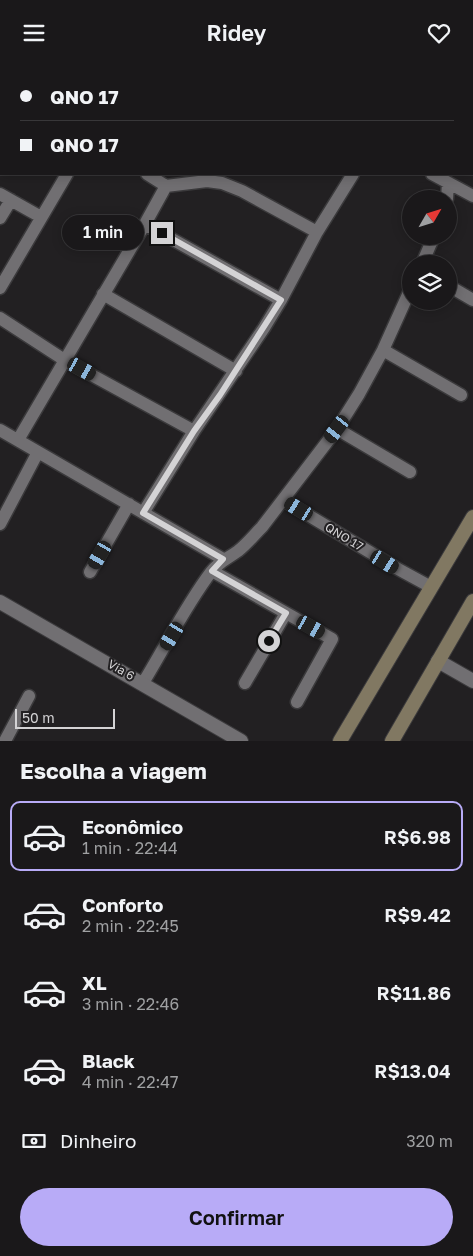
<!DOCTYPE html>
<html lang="pt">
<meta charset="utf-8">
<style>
:root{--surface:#1a181a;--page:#232123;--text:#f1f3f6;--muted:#9fa0a2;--line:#383739;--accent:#b8abf7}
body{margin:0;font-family:"Golos Text",sans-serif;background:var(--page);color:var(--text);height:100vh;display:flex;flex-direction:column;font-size:19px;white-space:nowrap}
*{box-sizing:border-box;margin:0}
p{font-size:16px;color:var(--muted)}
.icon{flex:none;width:28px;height:28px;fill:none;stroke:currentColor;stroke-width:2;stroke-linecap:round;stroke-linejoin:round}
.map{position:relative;height:676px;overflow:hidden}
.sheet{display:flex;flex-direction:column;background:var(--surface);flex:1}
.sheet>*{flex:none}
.banner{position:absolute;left:0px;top:0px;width:474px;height:110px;box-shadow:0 2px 12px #0003,0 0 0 1px var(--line);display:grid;align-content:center;height:110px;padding:0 20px;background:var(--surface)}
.needle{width:32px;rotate:51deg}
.fabs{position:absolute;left:402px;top:125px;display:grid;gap:10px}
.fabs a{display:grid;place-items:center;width:55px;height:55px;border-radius:50%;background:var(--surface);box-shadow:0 2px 12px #0003,0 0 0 1px var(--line);font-size:25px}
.scale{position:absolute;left:15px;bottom:12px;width:100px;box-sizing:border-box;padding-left:5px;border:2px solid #d4d3d5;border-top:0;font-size:14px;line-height:18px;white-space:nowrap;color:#d4d3d5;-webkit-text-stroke:4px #222022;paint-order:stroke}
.end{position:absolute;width:22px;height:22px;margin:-11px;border:6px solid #d4d3d5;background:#111;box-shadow:0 0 0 2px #111}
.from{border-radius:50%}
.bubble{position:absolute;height:35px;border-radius:18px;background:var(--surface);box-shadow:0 2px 12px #0003,0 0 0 1px var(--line);font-size:16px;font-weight:600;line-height:35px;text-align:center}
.car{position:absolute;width:15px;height:30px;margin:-15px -8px;border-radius:6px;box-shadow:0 0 4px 1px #0007;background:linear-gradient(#222 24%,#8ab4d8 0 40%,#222 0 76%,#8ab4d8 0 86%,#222 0)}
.banner b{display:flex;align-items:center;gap:18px;height:48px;font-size:19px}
.banner b+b{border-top:1px solid var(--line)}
.banner i{width:12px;height:12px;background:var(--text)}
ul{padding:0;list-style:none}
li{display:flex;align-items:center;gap:15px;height:70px;margin:0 10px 8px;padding:0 10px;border:2px solid transparent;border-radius:10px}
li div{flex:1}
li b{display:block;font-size:19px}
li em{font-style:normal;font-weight:600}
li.selected{border-color:var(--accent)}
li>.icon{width:45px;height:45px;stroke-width:1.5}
h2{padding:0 20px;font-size:22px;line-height:60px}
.pay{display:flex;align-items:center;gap:12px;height:55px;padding:0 20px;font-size:19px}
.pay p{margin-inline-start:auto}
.primary-button{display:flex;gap:10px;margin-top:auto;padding:10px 20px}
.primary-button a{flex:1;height:58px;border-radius:30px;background:var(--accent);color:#111;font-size:20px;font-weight:600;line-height:58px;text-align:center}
header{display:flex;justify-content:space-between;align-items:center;height:65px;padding:0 20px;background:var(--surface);font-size:22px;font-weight:600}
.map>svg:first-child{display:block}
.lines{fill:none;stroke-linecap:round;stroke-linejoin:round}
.minor-casing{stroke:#3b3a3c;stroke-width:15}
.tertiary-casing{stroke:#3b3a3c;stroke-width:16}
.secondary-casing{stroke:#3b3a3c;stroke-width:16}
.minor{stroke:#716f72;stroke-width:12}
.tertiary{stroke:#716f72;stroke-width:14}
.secondary{stroke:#817862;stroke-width:14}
.route{stroke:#d4d3d5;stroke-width:6}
.labels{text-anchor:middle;stroke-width:4;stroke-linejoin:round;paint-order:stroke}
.street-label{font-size:12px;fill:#d4d3d5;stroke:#222022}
</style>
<header><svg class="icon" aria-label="menu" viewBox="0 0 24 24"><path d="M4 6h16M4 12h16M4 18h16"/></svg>Ridey<svg class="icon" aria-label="heart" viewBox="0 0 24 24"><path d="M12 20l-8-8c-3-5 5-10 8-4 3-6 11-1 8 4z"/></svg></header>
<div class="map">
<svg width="473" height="676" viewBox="0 0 473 676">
<rect width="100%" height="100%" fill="#222022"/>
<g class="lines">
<defs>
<path id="minor" d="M212 0 216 1
M144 1V0
M0 22H1
M147 109 166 121 207 116 222 118 242 126 317 167
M432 109 473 131
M0 129 41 152
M447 134 448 118
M0 153 11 135
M145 159 281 235
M422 199 434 171
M449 221 473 235
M0 223 67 109
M103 229 236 306
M0 253 66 296 194 366
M383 285 461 330
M337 364 410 407
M0 365 223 494
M18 375 145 159 166 121
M283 435 398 504 431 522
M143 448 194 366 264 263 281 235 317 167 353 109
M0 459 38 387
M212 506 332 574 297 637
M90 507 129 439
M143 618C165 582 186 540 211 507 220 496 227 494 238 486 247 479 254 470 262 462L337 364 359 329 383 285 411 223
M245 618 286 548
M5 676 29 631"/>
<path id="tertiary" d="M0 537 241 676
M438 596 473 616"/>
<path id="secondary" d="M340 676 473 452
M392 676 473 536"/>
</defs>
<use href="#minor" class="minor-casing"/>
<use href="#tertiary" class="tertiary-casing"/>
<use href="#secondary" class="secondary-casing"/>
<use href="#minor" class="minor"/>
<use href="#tertiary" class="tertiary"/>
<use href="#secondary" class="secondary"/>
</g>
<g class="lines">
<path class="route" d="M162 168 281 235 220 330 194 366 143 448 223 494 212 506 286 548 269 576"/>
</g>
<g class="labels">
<g class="street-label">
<text transform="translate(344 472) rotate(31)" y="4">QNO 17</text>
<text transform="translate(121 605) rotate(30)" y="4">Via 6</text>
</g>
</g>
</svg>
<div class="fabs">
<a><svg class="needle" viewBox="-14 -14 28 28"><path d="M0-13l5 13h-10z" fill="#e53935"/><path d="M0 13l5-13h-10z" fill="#9fa0a2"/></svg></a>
<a><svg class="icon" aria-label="layers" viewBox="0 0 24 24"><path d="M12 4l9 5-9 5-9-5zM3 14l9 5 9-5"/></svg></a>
</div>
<div class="scale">50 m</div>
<i class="end from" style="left:269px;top:576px"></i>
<i class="end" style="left:162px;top:168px"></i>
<div class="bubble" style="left:62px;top:150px;width:82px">1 min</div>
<i class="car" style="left:82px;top:304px;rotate:119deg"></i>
<i class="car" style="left:337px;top:364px;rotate:217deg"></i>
<i class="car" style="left:299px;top:444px;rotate:301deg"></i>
<i class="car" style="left:100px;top:490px;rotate:210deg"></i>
<i class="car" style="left:385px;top:497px;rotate:121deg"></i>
<i class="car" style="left:311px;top:562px;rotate:119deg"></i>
<i class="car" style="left:172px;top:571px;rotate:211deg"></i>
<div class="banner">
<b><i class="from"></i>QNO 17</b>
<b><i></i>QNO 17</b>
</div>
</div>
<section class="sheet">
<h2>Escolha a viagem</h2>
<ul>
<li class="selected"><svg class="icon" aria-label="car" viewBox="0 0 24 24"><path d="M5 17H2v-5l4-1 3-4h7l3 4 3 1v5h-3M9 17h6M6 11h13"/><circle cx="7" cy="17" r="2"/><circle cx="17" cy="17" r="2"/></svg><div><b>Econômico</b><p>1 min · 22:44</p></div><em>R$6.98</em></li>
<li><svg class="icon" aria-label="car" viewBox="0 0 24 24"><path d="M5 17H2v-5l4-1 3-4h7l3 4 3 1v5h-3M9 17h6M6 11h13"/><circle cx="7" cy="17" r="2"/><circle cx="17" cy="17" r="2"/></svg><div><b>Conforto</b><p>2 min · 22:45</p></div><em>R$9.42</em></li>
<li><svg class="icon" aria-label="car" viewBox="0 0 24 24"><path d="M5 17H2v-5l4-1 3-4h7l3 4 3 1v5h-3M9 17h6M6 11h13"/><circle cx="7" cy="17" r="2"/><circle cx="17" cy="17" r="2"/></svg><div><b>XL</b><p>3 min · 22:46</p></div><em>R$11.86</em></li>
<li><svg class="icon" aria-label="car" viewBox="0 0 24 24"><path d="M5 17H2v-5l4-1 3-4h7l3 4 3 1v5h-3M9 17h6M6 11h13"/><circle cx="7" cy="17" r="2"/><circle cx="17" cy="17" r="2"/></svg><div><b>Black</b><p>4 min · 22:47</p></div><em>R$13.04</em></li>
</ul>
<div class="pay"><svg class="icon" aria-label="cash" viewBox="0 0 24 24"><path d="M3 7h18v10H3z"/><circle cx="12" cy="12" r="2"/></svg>Dinheiro<p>320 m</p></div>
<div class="primary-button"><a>Confirmar</a></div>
</section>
